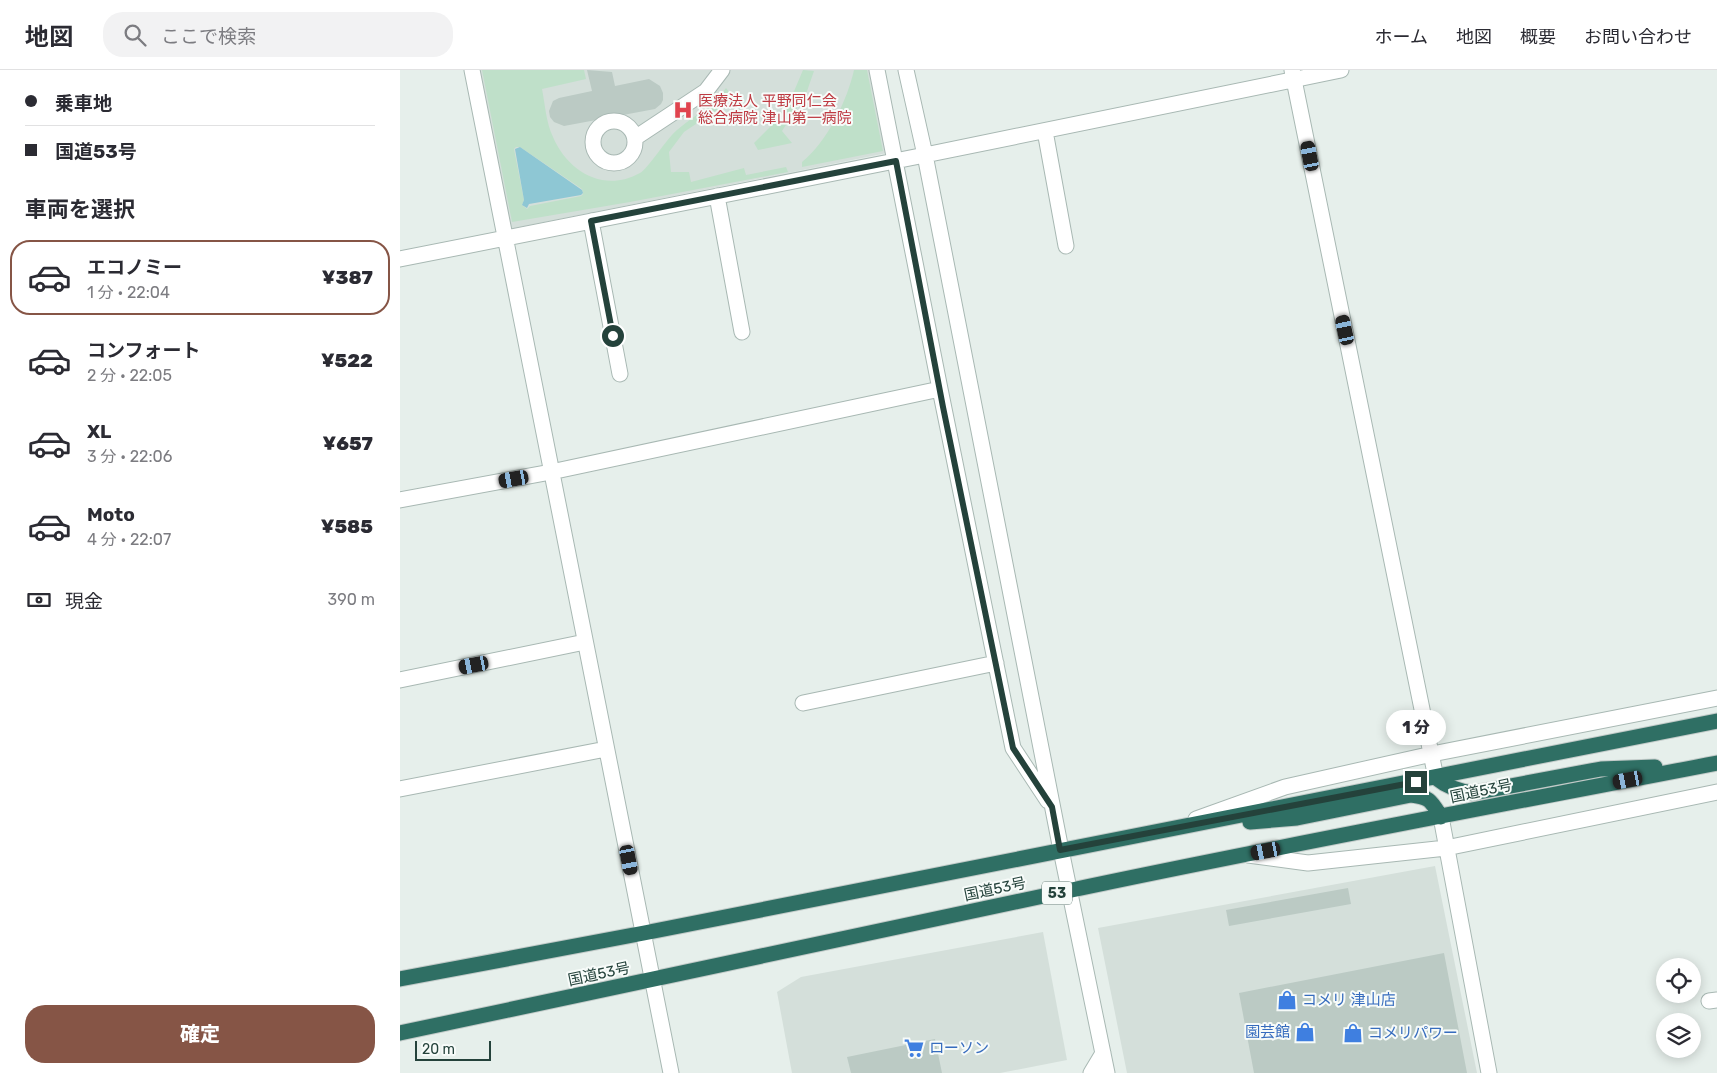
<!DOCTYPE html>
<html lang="ja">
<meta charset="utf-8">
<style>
:root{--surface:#fff;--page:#f2f2f3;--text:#2b2b33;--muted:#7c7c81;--line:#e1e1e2;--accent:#865546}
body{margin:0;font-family:Rubik,"Noto Sans JP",sans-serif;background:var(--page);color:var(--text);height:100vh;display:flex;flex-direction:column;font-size:19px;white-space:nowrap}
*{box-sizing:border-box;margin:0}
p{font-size:16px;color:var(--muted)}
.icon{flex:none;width:28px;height:28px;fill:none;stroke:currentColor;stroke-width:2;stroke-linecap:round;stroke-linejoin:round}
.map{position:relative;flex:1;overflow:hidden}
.panel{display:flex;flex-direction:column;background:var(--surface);width:400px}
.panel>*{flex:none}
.hud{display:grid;align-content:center;height:110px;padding:0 25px;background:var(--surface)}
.controls{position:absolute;left:1256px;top:888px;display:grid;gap:10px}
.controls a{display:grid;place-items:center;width:45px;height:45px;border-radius:50%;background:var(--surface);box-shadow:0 2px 12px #0003;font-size:25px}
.scale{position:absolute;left:15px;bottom:12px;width:76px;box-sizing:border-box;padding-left:5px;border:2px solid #24423b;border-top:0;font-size:14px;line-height:18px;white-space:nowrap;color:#24423b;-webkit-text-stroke:4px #f7fbf9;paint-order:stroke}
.end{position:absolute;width:22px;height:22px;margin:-11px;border:6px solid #24423b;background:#fff;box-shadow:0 0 0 2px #fff}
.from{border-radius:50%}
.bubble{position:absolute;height:35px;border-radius:18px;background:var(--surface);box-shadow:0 2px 12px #0003;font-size:16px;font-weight:800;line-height:35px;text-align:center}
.car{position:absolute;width:15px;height:30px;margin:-15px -8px;border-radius:6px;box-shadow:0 0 4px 1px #0007;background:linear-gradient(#222 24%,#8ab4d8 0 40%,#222 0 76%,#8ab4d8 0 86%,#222 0)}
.hud b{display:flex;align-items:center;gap:18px;height:48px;font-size:19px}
.hud b+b{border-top:1px solid var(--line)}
.hud i{width:12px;height:12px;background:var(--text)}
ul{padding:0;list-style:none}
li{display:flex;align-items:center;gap:15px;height:75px;margin:0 10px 8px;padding:0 15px;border:2px solid transparent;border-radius:20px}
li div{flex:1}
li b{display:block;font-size:19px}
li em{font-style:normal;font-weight:800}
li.selected{border-color:var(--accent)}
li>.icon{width:45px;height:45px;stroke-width:1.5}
h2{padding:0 25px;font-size:22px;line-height:60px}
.pay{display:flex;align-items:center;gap:12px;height:55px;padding:0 25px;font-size:19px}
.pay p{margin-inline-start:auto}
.action{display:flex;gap:10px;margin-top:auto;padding:10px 25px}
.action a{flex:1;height:58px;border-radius:20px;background:var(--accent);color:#fff;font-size:20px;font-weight:800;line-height:58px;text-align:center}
header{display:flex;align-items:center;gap:30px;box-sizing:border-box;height:70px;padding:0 25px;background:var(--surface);border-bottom:1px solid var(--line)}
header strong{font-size:24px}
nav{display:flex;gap:28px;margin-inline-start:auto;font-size:18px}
.search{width:350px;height:45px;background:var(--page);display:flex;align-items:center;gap:12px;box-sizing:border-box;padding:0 18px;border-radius:20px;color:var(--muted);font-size:19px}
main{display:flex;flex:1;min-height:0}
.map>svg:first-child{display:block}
.built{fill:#d4dfda}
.green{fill:#bfe0c9;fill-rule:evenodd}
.water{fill:#8ec7d4}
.building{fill:#bbcac4}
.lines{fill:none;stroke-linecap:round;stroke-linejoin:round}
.minor-casing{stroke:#a8b8b3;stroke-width:17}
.highway-casing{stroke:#c2cac8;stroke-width:17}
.minor{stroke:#fff;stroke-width:15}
.highway{stroke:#2f6f64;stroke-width:15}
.route{stroke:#24423b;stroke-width:6}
.labels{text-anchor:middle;stroke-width:4;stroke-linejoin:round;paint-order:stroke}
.shield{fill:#f7fbf9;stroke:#637a74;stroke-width:1}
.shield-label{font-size:14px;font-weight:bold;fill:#24423b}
.health-label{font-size:15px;fill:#be3a42;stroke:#f7fbf9;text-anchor:start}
.street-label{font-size:15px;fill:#24423b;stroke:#f7fbf9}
.shop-label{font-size:15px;fill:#366cbe;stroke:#f7fbf9;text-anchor:start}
</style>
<header>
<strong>地図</strong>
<div class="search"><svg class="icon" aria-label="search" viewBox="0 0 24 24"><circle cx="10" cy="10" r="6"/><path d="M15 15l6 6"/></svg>ここで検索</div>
<nav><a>ホーム</a><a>地図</a><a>概要</a><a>お問い合わせ</a></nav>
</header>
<main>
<section class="panel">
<div class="hud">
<b><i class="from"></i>乗車地</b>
<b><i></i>国道53号</b>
</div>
<h2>車両を選択</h2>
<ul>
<li class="selected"><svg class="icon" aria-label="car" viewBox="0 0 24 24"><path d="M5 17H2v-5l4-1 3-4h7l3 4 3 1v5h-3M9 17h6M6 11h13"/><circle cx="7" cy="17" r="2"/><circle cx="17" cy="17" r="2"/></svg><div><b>エコノミー</b><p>1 分 · 22:04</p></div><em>¥387</em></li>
<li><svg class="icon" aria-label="car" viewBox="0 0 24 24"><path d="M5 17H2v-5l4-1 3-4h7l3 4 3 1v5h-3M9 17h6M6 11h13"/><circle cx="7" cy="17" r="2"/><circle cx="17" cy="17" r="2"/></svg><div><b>コンフォート</b><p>2 分 · 22:05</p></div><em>¥522</em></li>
<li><svg class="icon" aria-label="car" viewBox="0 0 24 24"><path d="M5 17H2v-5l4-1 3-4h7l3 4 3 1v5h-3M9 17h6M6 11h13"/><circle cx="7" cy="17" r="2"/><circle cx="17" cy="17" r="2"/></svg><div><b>XL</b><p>3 分 · 22:06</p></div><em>¥657</em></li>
<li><svg class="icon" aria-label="car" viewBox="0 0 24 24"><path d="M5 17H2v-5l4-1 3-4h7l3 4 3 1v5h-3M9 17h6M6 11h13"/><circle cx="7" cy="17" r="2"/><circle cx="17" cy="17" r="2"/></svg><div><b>Moto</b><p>4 分 · 22:07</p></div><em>¥585</em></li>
</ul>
<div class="pay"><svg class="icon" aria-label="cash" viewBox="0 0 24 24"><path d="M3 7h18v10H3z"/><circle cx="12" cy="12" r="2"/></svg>現金<p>390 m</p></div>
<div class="action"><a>確定</a></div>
</section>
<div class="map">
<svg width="1317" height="1003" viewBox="0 0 1317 1003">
<rect width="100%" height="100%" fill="#e6efeb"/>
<path class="built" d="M79 0H472L487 83 110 159Z
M1035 796 1077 1003H727L698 858Z
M643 862 667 990 600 1003H392L377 922 401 907Z"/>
<path class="green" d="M82 0H184L186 9 142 19C145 34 146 53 153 67 168 102 204 123 240 103 248 99 266 69 277 60 293 46 314 36 326 18L333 27 323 36 284 62 269 82 271 102H289L291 112 344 98 346 105 386 97 388 102 230 132 112 152ZM116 77H120L182 119 183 124 181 126 130 136 127 139 122 135 124 130 114 79Z
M403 0 414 1 406 24 382 61 392 73 358 80 354 73 374 53 392 26Z
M454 0H467L483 81 402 97V92C427 72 447 31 454 0Z"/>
<path class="water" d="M120 77 182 120 183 123 181 125 129 134 127 138 122 135 124 130 115 79Z"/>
<path class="building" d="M187 0 212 2 215 16 249 9 260 16 263 23V30L261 34 255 39 164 56 154 52 150 47 149 41 153 31 159 28 192 21Z
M948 818 951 834 829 856 826 840Z
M1044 883 1067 1003H854L839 923Z
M535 969 542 1003H451L447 987Z"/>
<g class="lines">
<defs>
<path id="minor" d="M72 0 271 1003
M477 0 540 319 613 678 648 731
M506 0 525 85 661 780 707 1003
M892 0 1036 708
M193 72a21 21 0 1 1 42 0a21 21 0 1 1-42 0Z
M645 61 666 176
M235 68 306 21 322 0
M317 126 342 262
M191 151 220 304
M0 189 525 85 941 0
M0 430 151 402 540 319
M0 610 185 572
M403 633 596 593
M0 719 206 679
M1041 747 1089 1003
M796 749 885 717 1032 684 1317 628
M848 785 908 793 1046 778 1317 722
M1309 931 1317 930
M691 1003 703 983"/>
<path id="highway" d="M1036 708C1047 717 1058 721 1073 723L1201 699 1255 697
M850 752 897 748 1011 725C1030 727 1031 731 1041 747
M0 909 244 863 1317 651
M0 963C223 917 445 868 667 821 883 775 1100 735 1317 693"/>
</defs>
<use href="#minor" class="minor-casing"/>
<use href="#highway" class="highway-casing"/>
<use href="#minor" class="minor"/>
<use href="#highway" class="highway"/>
</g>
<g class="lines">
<path class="route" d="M213 266 191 151 496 91 543 337 613 678 652 737 660 780 1016 712"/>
</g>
<defs>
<symbol id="hospital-bare" viewBox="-9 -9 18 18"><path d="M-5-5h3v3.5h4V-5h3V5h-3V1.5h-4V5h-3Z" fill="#e0444e" stroke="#f7fbf9" stroke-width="2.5" paint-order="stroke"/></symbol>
<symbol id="shop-bare" viewBox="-9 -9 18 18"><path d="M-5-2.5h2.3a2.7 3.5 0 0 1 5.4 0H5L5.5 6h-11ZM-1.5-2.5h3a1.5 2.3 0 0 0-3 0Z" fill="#3f7fe0" stroke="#f7fbf9" stroke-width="2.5" paint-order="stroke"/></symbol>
<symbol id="supermarket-bare" viewBox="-9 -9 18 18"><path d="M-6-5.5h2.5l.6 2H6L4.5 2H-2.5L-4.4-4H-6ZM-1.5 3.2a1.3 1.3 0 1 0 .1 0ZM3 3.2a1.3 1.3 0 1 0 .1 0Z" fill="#3f7fe0" stroke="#f7fbf9" stroke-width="2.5" paint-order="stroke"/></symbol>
</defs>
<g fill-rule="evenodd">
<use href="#hospital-bare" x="269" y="26" width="28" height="28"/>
<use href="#shop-bare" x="873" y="916" width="28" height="28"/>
<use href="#shop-bare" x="891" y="948" width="28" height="28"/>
<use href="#shop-bare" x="939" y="949" width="28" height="28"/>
<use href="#supermarket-bare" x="500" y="964" width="28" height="28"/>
</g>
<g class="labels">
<rect class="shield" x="642" y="811.5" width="30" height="23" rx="4"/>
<g class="shield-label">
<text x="657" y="828">53</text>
</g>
<g class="health-label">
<text x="298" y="36">医療法人 平野同仁会<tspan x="298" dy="17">総合病院 津山第一病院</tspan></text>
</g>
<g class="street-label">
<text transform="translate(1081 721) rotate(-12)" y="5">国道53号</text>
<text transform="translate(595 819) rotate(-12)" y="5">国道53号</text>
<text transform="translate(199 904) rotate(-12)" y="5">国道53号</text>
</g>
<g class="shop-label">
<text x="902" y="935">コメリ 津山店</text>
<text x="890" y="967" text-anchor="end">園芸館</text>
<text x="968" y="968">コメリパワー</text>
<text x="529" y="983">ローソン</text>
</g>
</g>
</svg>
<div class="controls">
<a><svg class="icon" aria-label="locate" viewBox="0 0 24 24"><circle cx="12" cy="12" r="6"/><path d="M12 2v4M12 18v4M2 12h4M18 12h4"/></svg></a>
<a><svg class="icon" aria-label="layers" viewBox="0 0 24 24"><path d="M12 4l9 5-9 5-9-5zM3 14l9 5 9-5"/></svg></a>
</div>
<div class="scale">20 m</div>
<i class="end from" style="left:213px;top:266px"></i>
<i class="end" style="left:1016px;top:712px"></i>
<div class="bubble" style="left:986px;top:640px;width:60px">1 分</div>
<i class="car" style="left:910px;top:86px;rotate:349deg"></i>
<i class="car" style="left:945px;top:260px;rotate:348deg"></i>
<i class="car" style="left:114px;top:409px;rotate:260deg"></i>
<i class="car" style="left:74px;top:595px;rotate:259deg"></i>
<i class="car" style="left:1228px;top:710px;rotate:259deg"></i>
<i class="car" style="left:866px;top:781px;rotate:259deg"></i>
<i class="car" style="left:229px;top:790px;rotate:169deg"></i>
</div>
</main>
